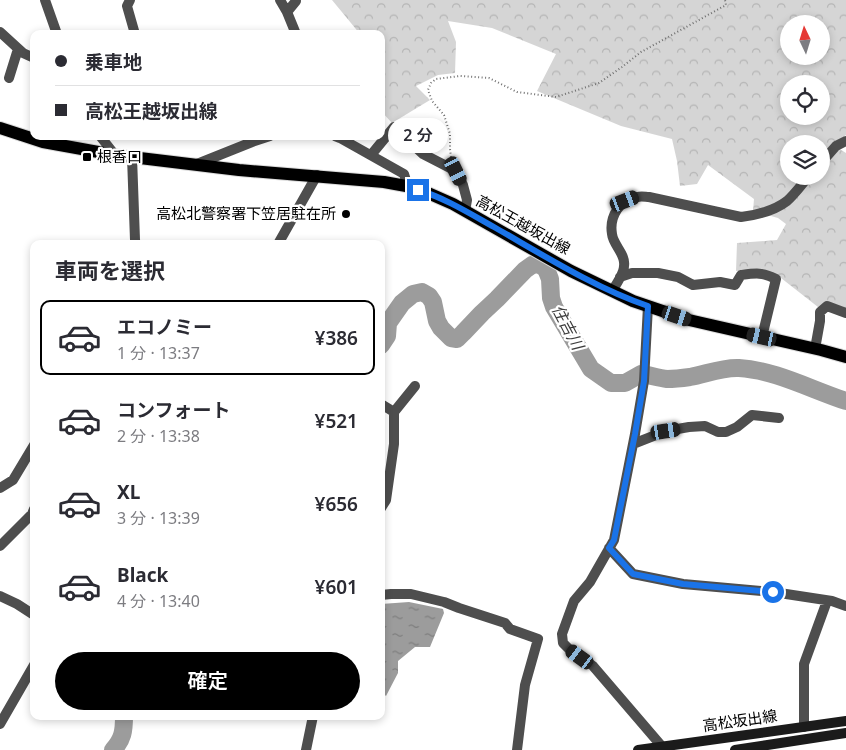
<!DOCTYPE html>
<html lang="ja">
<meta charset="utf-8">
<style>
:root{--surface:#fff;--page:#f2f2f3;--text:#2b2b33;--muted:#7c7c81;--line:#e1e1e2;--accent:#000}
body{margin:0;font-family:"Noto Sans","Noto Sans JP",sans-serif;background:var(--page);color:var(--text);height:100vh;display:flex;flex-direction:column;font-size:19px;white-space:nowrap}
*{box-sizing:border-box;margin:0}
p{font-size:16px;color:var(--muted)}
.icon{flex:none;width:28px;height:28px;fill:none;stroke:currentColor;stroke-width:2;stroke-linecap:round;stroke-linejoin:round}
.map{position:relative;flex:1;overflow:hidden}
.sheet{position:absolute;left:30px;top:240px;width:355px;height:480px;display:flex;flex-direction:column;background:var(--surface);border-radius:10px;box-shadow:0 2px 8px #0003}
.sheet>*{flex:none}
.banner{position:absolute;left:30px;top:30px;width:355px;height:110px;border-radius:10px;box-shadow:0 2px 8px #0003;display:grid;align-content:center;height:110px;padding:0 25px;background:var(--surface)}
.needle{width:32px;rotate:356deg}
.tools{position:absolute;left:780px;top:15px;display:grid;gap:10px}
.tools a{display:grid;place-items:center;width:50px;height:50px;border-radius:50%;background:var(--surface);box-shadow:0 2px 8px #0003;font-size:25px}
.end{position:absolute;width:22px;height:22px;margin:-11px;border:6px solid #1a73e8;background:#fff;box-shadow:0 0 0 2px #fff}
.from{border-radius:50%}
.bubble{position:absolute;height:35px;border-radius:18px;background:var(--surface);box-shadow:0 2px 8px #0003;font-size:16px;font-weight:600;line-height:35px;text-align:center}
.car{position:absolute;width:15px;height:30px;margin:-15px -8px;border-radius:6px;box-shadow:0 0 4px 1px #0007;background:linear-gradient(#222 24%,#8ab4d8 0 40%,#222 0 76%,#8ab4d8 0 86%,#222 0)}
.banner b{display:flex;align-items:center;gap:18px;height:48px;font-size:19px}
.banner b+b{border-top:1px solid var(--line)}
.banner i{width:12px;height:12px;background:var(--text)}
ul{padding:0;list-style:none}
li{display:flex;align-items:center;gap:15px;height:75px;margin:0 10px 8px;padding:0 15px;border:2px solid transparent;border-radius:10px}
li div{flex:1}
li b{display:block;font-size:19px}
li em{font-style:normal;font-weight:600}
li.active{border-color:var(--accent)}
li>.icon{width:45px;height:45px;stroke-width:1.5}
h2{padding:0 25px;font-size:22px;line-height:60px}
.button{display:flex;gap:10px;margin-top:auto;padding:10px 25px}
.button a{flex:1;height:58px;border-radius:30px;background:var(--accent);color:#fff;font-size:20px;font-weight:600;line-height:58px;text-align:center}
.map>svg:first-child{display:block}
.forest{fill:url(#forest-crowns);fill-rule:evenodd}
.water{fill:url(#water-ripples)}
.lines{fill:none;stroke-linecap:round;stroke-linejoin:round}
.river{stroke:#9c9c9c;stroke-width:18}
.primary-casing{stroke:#dbdbdb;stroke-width:14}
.path{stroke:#707070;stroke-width:2;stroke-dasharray:1 2.5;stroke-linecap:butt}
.street{stroke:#4e4e4e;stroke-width:10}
.secondary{stroke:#1b1b1b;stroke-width:10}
.primary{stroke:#000;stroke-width:12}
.route{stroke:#1a73e8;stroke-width:6}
.poi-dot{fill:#000;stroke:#fff;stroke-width:2}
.labels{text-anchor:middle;stroke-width:4.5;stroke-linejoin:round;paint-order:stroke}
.poi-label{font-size:15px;fill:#000;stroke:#fff;text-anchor:start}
.street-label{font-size:15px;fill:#000;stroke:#fff}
.water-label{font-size:16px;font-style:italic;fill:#3d3d3d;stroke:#fff}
</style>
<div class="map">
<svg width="846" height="750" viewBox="0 0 846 750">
<defs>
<pattern id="forest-crowns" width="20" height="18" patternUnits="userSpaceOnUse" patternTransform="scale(1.25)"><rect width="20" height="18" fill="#d5d5d5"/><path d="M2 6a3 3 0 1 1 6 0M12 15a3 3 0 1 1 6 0" fill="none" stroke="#b5b5b5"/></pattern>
<pattern id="water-ripples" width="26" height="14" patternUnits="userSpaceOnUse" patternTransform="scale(1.25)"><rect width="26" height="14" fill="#9c9c9c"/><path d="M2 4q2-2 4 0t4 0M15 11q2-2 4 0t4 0" fill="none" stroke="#7d7d7d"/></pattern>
</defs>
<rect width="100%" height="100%" fill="#fff"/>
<path class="forest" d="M332 0H846V135L833 145 846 153V309L830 304 818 307 781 278 759 270 736 271 737 243 777 240 786 224 778 218 753 211 754 199 708 165 697 184 680 186 677 161 672 139 621 126 537 91 556 54 492 28 448 21 456 42 455 73 438 75 416 86 430 100 392 123 381 111V34H360ZM789 24H821V56H789ZM789 84H821V116H789ZM789 144H821V176H789Z"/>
<path class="water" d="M409 602 443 609 444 613 430 647H415L398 661V673L386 696 381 691V604Z"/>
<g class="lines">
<path class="river" d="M381 345 387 336 388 323 402 303 413 294 422 292 429 296 433 302 437 321 441 328 451 338 457 339 463 333 482 313 497 299 525 270 532 265 539 264 546 269 550 279 551 298 554 307 591 369 611 383H625L641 374C649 375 658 378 667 379 674 379 683 378 690 377 706 374 723 367 739 368 775 370 812 390 846 401
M113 750C123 739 124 731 124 716"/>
<defs>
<path id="primary" d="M0 128 43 142 115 155 239 170 384 182 406 186 428 193 453 204 571 271 633 301 689 320 821 350 846 357"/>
</defs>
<use href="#primary" class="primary-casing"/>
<path class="path" d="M451 157 450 149V134L444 115 432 101 428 90 431 83 436 79 460 76 489 78 517 92 556 97 599 83 622 67 641 52 726 5 725 0"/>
<path class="street" d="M45 0 57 34
M130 0 127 6 135 34
M280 0 287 12
M0 32 23 53 34 58
M296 34 287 12 296 1
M9 78 18 49
M100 136 115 155
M335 136 340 138 404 174 408 187
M371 155 394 127 423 154 456 171 463 185 467 200 465 211
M132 157 135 240 136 244
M821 163 836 146 846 141
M197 164 252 142 270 136
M278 244 317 175
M620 277 632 273H658L678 277 693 285 720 282 735 285 741 275C756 273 762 272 776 279L762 337
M612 291C616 285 624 273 624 266 626 254 613 245 612 234 609 217 620 198 638 197 641 196 646 197 649 197L741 217C757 215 774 211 787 201 795 194 802 184 809 176
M648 306 644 381 635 434 614 540 590 582 574 601 562 634 563 643 568 648 593 666 665 750
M815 349 820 321V312L827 306 846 313
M381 404 394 412 415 386
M633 444 666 431 689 427 705 426 718 432H726L737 427 752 415 779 418
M0 488 13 480 34 445
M381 508 386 500 394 444V412
M0 546 32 514 34 509
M609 548 633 574 683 584 773 592 832 601 846 606
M381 595 391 594H411L444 602 459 608 505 623 510 629 538 639 525 685 517 750
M0 596 17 604 34 615
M0 724 34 665
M804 727V664L827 601
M306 750 313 716"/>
<path class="secondary" d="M638 750 846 721
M735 750 846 733"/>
<use href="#primary" class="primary"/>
</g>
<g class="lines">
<path class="route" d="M418 190C445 198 469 213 494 227 543 255 595 288 648 306L644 381 635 434 614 540 609 548 633 574 683 584 773 592"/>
</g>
<g class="poi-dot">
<rect x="82" y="152" width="10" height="10" rx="2.5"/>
<circle cx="346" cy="214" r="5"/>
</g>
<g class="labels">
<g class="poi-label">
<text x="97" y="162">根香口</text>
<text x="336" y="219" text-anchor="end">高松北警察署下笠居駐在所</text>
</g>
<g class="street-label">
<text transform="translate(523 225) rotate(29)" y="5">高松王越坂出線</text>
<text transform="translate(740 721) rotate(-8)" y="5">高松坂出線</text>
</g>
<g class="water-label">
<text transform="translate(568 327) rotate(62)" y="6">住吉川</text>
</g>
</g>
</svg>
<div class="tools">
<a><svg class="needle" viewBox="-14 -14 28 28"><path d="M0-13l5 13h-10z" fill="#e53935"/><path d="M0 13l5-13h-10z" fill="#7c7c81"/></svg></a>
<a><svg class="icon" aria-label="locate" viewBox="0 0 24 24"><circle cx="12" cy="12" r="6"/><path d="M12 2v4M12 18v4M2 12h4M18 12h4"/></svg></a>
<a><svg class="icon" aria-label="layers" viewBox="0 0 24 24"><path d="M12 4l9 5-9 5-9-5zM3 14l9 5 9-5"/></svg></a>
</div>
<i class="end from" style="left:773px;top:592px"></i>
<i class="end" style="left:418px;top:190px"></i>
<div class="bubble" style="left:388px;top:118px;width:60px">2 分</div>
<i class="car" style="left:456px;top:171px;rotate:154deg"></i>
<i class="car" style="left:625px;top:201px;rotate:69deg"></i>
<i class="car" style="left:677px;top:316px;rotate:108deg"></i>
<i class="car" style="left:762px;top:337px;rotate:283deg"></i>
<i class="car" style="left:666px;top:431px;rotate:81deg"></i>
<i class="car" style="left:580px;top:657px;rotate:306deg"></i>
<div class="banner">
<b><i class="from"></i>乗車地</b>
<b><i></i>高松王越坂出線</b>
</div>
<section class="sheet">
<h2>車両を選択</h2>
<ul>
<li class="active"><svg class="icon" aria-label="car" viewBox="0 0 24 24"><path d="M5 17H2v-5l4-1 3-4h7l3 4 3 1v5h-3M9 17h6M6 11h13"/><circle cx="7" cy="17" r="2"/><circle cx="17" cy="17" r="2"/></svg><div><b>エコノミー</b><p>1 分 · 13:37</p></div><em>¥386</em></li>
<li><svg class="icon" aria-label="car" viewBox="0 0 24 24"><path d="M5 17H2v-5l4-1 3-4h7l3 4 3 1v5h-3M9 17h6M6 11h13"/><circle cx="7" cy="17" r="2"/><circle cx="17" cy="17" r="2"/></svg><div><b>コンフォート</b><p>2 分 · 13:38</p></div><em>¥521</em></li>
<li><svg class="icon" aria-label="car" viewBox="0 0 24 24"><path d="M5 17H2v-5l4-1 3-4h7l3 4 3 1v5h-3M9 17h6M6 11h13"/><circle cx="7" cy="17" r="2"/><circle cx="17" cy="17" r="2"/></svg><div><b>XL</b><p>3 分 · 13:39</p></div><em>¥656</em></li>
<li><svg class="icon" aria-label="car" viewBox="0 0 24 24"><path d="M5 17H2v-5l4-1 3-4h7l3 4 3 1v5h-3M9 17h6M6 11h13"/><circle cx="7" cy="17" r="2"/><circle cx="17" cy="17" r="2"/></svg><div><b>Black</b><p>4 分 · 13:40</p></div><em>¥601</em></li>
</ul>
<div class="button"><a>確定</a></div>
</section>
</div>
